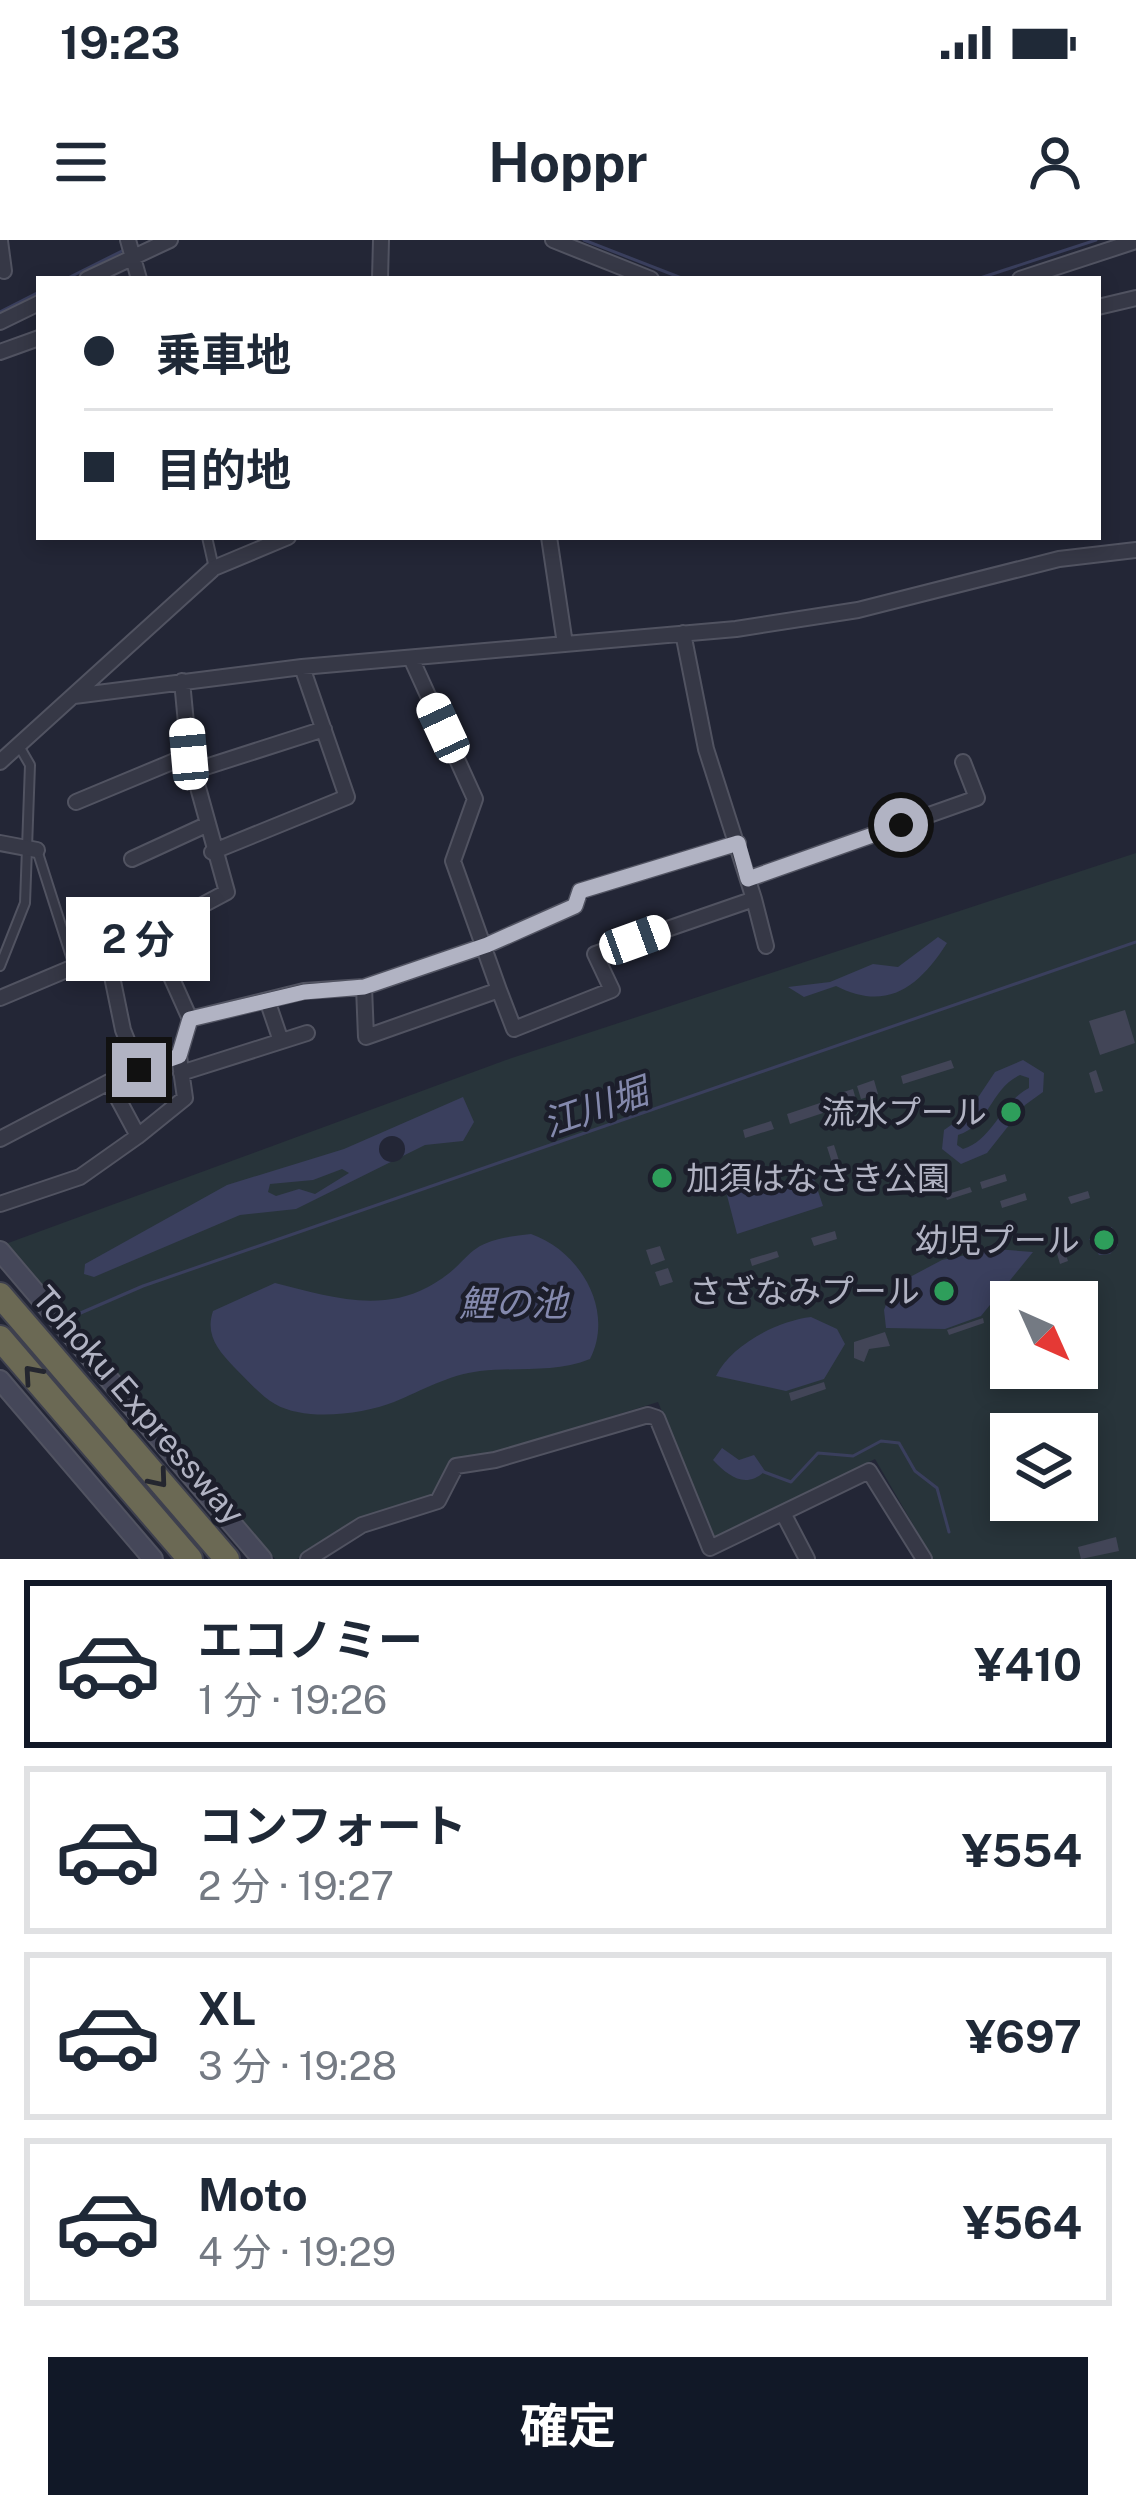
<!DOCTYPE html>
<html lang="ja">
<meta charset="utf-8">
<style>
:root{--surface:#fff;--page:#f2f2f3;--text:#1f2937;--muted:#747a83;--line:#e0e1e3;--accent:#111827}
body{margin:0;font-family:"Public Sans","Noto Sans JP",sans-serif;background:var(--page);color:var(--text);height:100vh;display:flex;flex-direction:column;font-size:45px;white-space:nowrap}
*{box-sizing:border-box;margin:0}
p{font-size:39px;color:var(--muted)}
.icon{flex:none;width:66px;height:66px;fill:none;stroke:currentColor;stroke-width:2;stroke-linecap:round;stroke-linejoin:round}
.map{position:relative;height:1319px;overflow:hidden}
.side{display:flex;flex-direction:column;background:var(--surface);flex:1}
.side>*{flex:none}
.banner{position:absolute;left:36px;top:36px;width:1065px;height:264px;border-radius:0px;box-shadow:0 6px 18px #0003;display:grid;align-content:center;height:264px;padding:0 48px;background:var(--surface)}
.needle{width:78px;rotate:135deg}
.tools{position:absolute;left:990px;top:1041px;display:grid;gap:24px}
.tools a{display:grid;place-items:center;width:108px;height:108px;border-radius:0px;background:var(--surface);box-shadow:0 6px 18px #0003;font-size:60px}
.end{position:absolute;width:54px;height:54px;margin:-27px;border:15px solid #b1b3c3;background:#111;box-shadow:0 0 0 6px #111}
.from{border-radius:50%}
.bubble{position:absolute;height:84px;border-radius:0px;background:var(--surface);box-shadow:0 6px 18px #0003;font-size:39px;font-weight:700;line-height:84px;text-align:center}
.car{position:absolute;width:36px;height:72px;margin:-36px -18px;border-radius:15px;box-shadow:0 0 9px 3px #0007;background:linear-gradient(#fff 24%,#345 0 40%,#fff 0 76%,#345 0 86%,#fff 0)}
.banner b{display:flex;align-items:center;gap:42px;height:114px;font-size:45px}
.banner b+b{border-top:3px solid var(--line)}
.banner i{width:30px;height:30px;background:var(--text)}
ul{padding:21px 0 0;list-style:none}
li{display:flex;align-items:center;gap:36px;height:168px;margin:0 24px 18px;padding:0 24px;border:6px solid var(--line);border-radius:0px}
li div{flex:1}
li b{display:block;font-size:45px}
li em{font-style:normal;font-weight:700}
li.current{border-color:var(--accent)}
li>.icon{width:108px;height:108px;stroke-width:1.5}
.primary-button{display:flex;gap:24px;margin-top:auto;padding:24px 48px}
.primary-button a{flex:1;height:138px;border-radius:0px;background:var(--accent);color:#fff;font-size:48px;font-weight:700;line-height:138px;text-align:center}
.status{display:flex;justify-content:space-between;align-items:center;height:84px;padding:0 60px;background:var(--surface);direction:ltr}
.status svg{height:33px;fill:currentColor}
header{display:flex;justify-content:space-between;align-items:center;height:156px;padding:0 48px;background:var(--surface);font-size:54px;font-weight:700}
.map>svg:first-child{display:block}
.green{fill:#28343a;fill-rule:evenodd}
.water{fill:#3a3f5d;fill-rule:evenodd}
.pier{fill:#232636}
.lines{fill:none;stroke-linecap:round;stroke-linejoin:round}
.stream{stroke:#3a3f5d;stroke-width:3}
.building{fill:#424557}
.lane-casing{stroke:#515361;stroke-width:12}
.street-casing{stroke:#515361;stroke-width:18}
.secondary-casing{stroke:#515361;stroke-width:22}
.highway-casing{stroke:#3e404e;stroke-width:28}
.lane{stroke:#363846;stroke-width:8}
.street{stroke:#363846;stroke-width:14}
.secondary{stroke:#454759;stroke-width:18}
.highway{stroke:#6b6954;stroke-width:24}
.oneway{stroke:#24262f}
.route{stroke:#b1b3c3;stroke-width:15}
.leisure-dot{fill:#2e9e5b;stroke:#1c1e2b;stroke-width:4.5}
.labels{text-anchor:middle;stroke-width:9;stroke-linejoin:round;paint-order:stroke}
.poi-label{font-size:33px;fill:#b1b3c3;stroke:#1c1e2b;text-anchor:end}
.street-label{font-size:33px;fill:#b1b3c3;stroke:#1c1e2b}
.water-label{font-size:36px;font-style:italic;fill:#8489ad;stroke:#1c1e2b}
</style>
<div class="status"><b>19:23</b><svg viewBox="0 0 49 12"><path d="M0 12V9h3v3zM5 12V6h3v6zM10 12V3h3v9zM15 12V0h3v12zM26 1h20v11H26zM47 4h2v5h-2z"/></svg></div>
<header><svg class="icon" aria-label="menu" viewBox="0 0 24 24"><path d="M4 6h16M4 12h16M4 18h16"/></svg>Hoppr<svg class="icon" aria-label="person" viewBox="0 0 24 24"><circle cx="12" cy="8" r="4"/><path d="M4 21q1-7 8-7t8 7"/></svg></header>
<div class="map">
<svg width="1136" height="1319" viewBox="0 0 1136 1319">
<rect width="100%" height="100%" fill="#232636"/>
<path class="green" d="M1136 613V1319H933L875 1219 716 1299 658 1162 497 1212 450 1219 431 1257 354 1284 297 1319H275L0 1006 506 820ZM1011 1062H1077V1128H1011ZM1011 1194H1077V1260H1011Z"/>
<path class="water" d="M938 697 947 703C919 747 887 772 836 746L804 757 788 747 830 742 873 724 898 727Z
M1023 820 1044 833 1043 852 1025 865 987 913 961 924 942 909 944 890 967 874 995 832ZM1020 835 1029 838V848C1000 863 994 899 963 909L957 905 958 895C990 885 990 849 1020 835Z
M463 857 474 882 463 901 425 905 296 969 240 975 94 1037 84 1034 85 1024 227 945 344 909ZM342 929 349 933 315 954 299 949 276 956 268 952 270 944 313 940Z
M738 935 751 956 813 936 823 966 737 994 723 940Z
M1112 987 1118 1005 1110 1014 1099 1015 1089 999Z
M531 994C580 1011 615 1070 590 1119 556 1133 517 1127 480 1131 448 1135 423 1150 394 1162 363 1174 306 1182 275 1164 261 1156 246 1139 234 1127 218 1110 205 1095 213 1071L275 1043C325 1055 377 1074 428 1047 479 1019 457 1001 531 994Z
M995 1009 1033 1012 981 1076 945 1089 886 1088 884 1070 893 1046 942 1020Z
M811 1077 837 1089 845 1104 824 1139 786 1151 716 1136C731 1105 777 1081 811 1077Z
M722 1208 739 1220 754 1215 765 1231C746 1249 729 1237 713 1220Z"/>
<path class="pier" d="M379 909a13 13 0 1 1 26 0a13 13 0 1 1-26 0Z"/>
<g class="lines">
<path class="stream" d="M584 0 684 39
M66 39 126 9
M977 39 1096 0
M0 72 39 52
M69 1078 143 1046 1136 702
M764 1232 791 1242 818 1213 853 1216 881 1201 899 1203 915 1231 937 1248 949 1292"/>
</g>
<path class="building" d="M1125 770 1135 803 1100 815 1089 781Z
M951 820 954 828 903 844 901 836Z
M1096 830 1103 851 1095 853 1089 833Z
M874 840 878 854 861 859 857 846Z
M853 849 857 863 842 868 837 854Z
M820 863 823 873 790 884 787 874Z
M771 881 774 889 745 898 743 890Z
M834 905 842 930 835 932 827 907Z
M1005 934 1007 941 982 949 980 942Z
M970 947 972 952 947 960 945 955Z
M1088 951 1090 958 1071 964 1068 957Z
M1025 953 1027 960 1002 968 1000 961Z
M835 991 837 999 814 1006 811 998Z
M1060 997 1068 1021 1060 1024 1053 1000Z
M660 1006 665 1020 651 1025 646 1010Z
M777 1011 779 1017 752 1026 750 1019Z
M668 1028 673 1042 660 1046 655 1032Z
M1078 1049 1097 1057 1088 1076 1072 1062Z
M983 1078 984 1083 949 1095 947 1090Z
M885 1092 890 1106 869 1109 864 1122 854 1118V1102Z
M824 1142 826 1149 791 1161 789 1153Z
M1116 1297 1119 1311 1081 1319 1078 1307Z"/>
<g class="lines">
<defs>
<path id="lane" d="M207 297 214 328
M37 610 74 726
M0 726 25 663 30 525 19 506"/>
<path id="street" d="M128 0 139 39
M553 0 651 39
M0 1 4 31
M87 39 170 0
M380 39 381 0
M1020 39 1136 1
M1098 67 1136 58
M0 82 39 63
M0 112 39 98
M549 297 565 404
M74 456 302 427 736 389 858 370 1059 319 1136 310
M0 522 214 328 288 297
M193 531 324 489
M76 562 189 515
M0 603 37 610
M212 612 347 557 302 427
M132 619 206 585
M748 639 977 558 963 522
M754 659 766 706
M151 692 190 779 304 751 364 747 487 705 575 666 580 651 738 603
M107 712 123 790 139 830
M364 747 366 797 499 750 453 621 475 559 411 418
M499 750 514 789 612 750 595 714 754 659 706 509 683 393
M0 758 133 702 227 652 189 515 182 441
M267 760 281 801
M179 816 109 842 138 896 185 858 179 816 190 779
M181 833 307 793
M0 899 109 842
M0 964 80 937 138 896
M783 1273 807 1319
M308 1319 362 1285 438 1261 456 1226 495 1220 648 1175 657 1178 710 1308 869 1231 924 1319"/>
<path id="secondary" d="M0 1011 262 1319
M0 1140 153 1319"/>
<path id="highway" d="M0 1055 227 1319
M0 1098 190 1319"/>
</defs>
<use href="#lane" class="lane-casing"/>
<use href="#street" class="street-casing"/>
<use href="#secondary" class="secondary-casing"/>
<use href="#highway" class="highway-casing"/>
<use href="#lane" class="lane"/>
<use href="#street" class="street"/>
<use href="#secondary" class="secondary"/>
<use href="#highway" class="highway"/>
</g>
<defs><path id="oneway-chevron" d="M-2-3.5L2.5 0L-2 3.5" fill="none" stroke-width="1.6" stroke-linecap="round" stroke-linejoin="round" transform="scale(3)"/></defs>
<g class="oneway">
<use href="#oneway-chevron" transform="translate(32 1134) rotate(-131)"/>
<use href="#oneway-chevron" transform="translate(159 1239) rotate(50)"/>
</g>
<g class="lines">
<path class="route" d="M139 830 179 816 190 779 304 752 364 747 487 705 575 666 580 651 738 603 748 639 901 585"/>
</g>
<g class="leisure-dot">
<circle cx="1011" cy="872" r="12"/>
<circle cx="662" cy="938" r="12"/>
<circle cx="1104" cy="1000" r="12"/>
<circle cx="944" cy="1051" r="12"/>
</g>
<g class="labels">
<g class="poi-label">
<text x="987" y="884">流水プール</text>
<text x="686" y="950" text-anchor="start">加須はなさき公園</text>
<text x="1080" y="1012">幼児プール</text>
<text x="920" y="1063">さざなみプール</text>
</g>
<g class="street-label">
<text transform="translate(139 1165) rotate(49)" y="12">Tohoku Expressway</text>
</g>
<g class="water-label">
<text transform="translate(595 867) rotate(-19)" y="13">江川堀</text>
<text x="513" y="1076">鯉の池</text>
</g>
</g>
</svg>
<div class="tools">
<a><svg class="needle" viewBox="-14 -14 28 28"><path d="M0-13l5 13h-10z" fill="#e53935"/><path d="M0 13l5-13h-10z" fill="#747a83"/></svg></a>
<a><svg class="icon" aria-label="layers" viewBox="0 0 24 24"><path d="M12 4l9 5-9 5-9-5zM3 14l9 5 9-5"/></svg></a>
</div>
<i class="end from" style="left:901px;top:585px"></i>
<i class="end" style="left:139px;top:830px"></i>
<div class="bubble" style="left:66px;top:657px;width:144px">2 分</div>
<i class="car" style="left:443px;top:488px;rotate:335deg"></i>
<i class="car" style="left:189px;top:514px;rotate:355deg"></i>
<i class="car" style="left:635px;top:700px;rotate:70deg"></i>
<div class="banner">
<b><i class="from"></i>乗車地</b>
<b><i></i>目的地</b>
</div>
</div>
<section class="side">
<ul>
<li class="current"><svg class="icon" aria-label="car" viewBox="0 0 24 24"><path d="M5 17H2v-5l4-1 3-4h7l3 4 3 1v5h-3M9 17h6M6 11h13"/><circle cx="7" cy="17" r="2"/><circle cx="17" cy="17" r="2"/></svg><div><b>エコノミー</b><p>1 分 · 19:26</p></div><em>¥410</em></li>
<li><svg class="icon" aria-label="car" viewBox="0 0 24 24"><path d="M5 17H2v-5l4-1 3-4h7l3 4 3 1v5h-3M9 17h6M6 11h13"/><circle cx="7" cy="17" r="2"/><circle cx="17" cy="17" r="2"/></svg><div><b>コンフォート</b><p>2 分 · 19:27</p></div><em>¥554</em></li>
<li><svg class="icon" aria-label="car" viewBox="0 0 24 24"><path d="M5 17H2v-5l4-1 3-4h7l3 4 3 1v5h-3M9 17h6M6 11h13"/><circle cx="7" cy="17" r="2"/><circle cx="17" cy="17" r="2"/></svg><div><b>XL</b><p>3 分 · 19:28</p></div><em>¥697</em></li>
<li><svg class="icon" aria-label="car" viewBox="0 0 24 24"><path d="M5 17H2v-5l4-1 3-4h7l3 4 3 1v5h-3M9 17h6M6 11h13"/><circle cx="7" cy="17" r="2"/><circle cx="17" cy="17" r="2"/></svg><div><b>Moto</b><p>4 分 · 19:29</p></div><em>¥564</em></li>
</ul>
<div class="primary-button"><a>確定</a></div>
</section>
